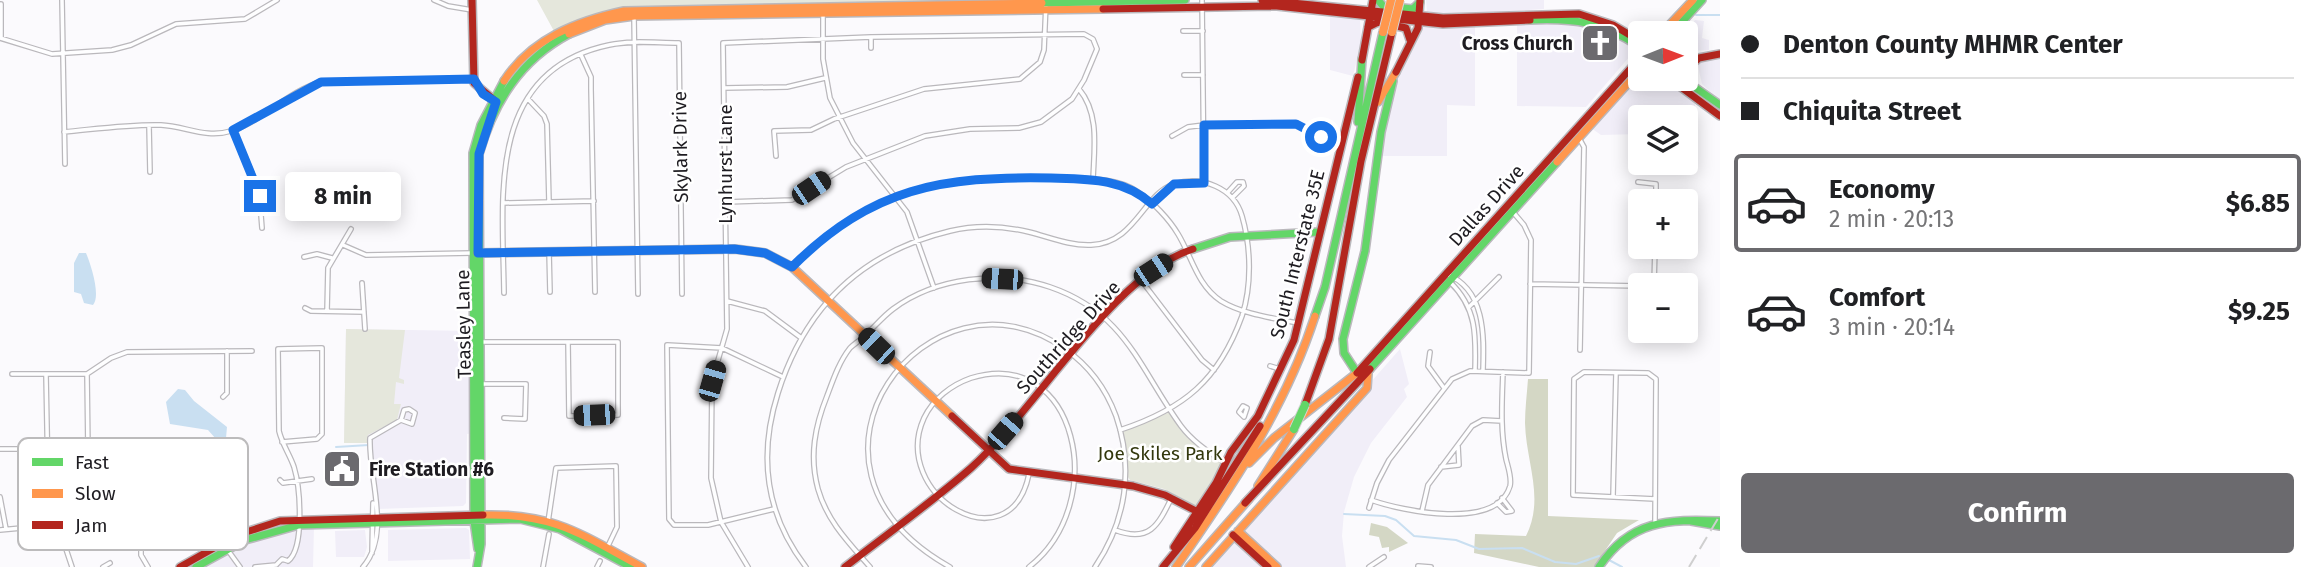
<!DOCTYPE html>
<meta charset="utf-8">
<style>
:root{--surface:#fff;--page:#f2f2f2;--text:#202124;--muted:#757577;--line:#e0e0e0;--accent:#6b6a6e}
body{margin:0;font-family:"Fira Sans",sans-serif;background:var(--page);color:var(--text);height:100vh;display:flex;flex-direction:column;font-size:26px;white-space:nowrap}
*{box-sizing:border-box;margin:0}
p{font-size:23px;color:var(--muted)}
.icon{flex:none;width:38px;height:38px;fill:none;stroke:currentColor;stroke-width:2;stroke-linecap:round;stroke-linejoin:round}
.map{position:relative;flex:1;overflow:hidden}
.drawer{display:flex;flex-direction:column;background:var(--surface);width:595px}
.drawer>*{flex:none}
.banner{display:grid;align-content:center;height:154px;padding:0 21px;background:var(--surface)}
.needle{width:46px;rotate:89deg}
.fabs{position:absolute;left:1628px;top:21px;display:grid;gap:14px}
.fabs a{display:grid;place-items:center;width:70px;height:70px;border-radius:7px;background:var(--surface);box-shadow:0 4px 18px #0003;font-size:35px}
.end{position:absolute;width:32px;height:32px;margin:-16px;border:9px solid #1a73e8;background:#fff;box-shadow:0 0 0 4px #fff}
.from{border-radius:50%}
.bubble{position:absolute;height:49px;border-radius:7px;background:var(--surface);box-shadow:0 4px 18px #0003;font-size:23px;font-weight:700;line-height:49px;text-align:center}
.car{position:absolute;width:21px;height:42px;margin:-21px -10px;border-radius:9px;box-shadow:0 0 5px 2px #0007;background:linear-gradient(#222 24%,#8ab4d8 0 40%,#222 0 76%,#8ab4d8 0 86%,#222 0)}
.banner b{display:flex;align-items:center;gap:24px;height:66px;font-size:26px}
.banner b+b{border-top:2px solid var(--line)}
.banner i{width:18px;height:18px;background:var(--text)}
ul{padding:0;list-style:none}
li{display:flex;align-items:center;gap:21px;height:98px;margin:0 14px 10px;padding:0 7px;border:4px solid transparent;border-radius:7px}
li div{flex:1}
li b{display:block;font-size:26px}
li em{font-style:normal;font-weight:700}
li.active{border-color:var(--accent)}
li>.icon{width:63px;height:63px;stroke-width:1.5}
.primary-button{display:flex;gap:14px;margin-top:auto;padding:14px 21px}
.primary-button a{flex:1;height:80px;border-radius:7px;background:var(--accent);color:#fff;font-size:28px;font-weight:700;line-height:80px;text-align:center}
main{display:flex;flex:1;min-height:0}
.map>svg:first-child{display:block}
.built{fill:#f1eef8}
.green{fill:#e5e7dc}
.forest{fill:#d4d7c5}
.water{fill:#c9dff1}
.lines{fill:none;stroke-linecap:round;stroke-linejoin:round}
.stream{stroke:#c9dff1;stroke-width:2}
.street-casing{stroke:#bab8bc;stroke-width:6}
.fast-casing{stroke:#bab8bc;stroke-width:10}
.slow-casing{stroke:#bab8bc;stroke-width:10}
.jam-casing{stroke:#bab8bc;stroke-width:10}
.street{stroke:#fefeff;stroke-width:3.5}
.fast{stroke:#63d668;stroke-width:7}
.slow{stroke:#ff974d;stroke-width:7}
.jam{stroke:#b3261e;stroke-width:7}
.rail{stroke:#cfcfcf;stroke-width:2;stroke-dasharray:14 7;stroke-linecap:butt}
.fast-bridge-casing{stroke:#d5d4d6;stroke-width:10;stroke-linecap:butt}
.slow-bridge-casing{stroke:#d5d4d6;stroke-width:10;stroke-linecap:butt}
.fast-bridge{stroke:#63d668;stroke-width:8}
.slow-bridge{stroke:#ff974d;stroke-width:8}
.route{stroke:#1a73e8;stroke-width:9}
.labels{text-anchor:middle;stroke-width:5;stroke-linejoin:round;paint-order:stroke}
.poi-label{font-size:19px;font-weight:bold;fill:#1e1c21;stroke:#fff;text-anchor:end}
.street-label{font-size:19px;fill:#1e1c21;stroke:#fff}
.park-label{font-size:19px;fill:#33380d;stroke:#fff}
.key{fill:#fff;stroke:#bcbbbc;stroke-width:2}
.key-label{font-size:19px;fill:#1e1c21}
</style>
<main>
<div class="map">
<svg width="1720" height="567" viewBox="0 0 1720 567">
<rect width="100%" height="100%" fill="#fbfafd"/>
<path class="built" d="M1426 0H1544V9L1456 15 1427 12Z
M1330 14 1360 20 1361 43 1353 76 1330 70Z
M1695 20 1704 21 1702 38 1709 40V50L1685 51 1684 33Z
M1550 23 1589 25 1628 43 1631 55 1586 107 1517 106V24Z
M1475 25V106L1447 105V156H1381L1397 72 1422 26Z
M1709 58H1720V102L1702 84 1697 62Z
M1640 75V79H1669L1695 102V132L1685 133V117H1640V134L1601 135 1591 128Z
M346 329 473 331 474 433 467 434 466 503 463 506 378 509 372 442 344 443Z
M1400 349 1409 384 1404 389 1407 397 1371 443 1354 477 1344 512 1342 536 1346 567H1208Z
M314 527 313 567H205L237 546 261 536Z
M466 528 469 530 470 559 388 561V530Z
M365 530 367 547 364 557H336L335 531Z"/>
<path class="green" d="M537 0H1184L604 14 555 33Z
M346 329 405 330 399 378 404 380V384L396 382 394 404H401L397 420 368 435 367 443H344Z
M1170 412 1196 445 1223 465 1198 507 1164 489 1130 480 1128 477 1123 431Z"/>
<path class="forest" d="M1528 379H1548V516L1639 520 1617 533 1594 567H1539L1474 553 1475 534 1526 536C1545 498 1526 463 1525 423 1525 409 1527 393 1528 379Z
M1371 523 1387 527 1408 543 1389 552V547L1382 548 1379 537 1369 535Z"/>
<path class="water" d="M79 253H86C91 265 101 296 93 305L84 303 81 294 74 292V263Z
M178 389 185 390 194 401 227 427 225 449 208 430 170 424 166 402Z"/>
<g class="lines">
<path class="stream" d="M1696 15H1720
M336 447 369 445
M1344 514 1385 516 1396 520 1414 536 1456 540 1479 549 1522 548 1555 562 1576 564 1599 556
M1609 560 1622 567"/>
<defs>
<path id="street" d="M62 0 65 164
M434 0 448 6 472 10
M1202 0 1204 183
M1 4V38
M823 7V59L830 98 853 143 907 212 934 288
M634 17 638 294
M1183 31H1203
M0 38 52 54 112 50 131 45 176 24 245 19 277 0
M581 55 591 77V89L595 292
M1184 75H1203
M724 88 787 87 825 78
M1079 89C1100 114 1094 149 1093 180
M528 99 544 116 547 124 549 202
M149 126 150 172
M234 131 259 190 262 228
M64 132C96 129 130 124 161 125 185 126 206 139 231 131 263 121 288 91 321 82L474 79
M1172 136 1188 127 1204 125 1296 124 1310 134 1342 139
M1579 138 1584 147 1580 350
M776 156 774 131 811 130 834 119 924 89 1020 79 1040 62 1044 50 1046 3
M1638 182 1656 184V201
M1228 192 1237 182H1243L1244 186 1233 197
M726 202 792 200 846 167 925 136 970 129 1019 128 1041 122 1072 99 1084 80 1097 49 1093 39 1084 34 871 37
M503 203 594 201
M343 245 366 255 472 253
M549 252 550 292
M304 257 317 254 332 258
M792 267C874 185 944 177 1055 178 1081 179 1116 176 1138 192 1153 202 1169 219 1178 234 1192 257 1197 285 1221 301 1242 314 1273 318 1297 323
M1446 274C1486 289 1484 337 1483 371
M1141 280 1202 360 1214 370
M1450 282C1477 308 1476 336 1475 371
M362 283 365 329
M1530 284 1640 286
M1654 285 1655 247
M504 293C503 198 485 71 609 45 631 40 656 43 679 43L682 294
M727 301 765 311 800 337
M1469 307 1499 277
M305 308 311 311 364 312
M327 311 328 268 351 229
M1637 327H1640
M480 342H618V415L569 416 568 342
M1430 352 1428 366 1444 388
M1270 366 1280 369
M12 374H87L111 358 127 352 252 351
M87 374 88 451 96 513
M46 375 48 479 57 522 72 567
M480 384H526L525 419 504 418
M223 397 227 393V351
M1243 406 1247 408 1244 417 1239 412Z
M282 442 317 439 322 434V348L278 349 279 431C282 444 290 455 294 467 300 487 305 548 288 561
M0 449H46
M88 451H166L175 447
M1441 467 1459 465 1458 446
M1029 474C1010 567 889 495 924 418 933 399 951 385 971 378 1077 345 1111 503 1029 567
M280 480 283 483 312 479
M1613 496 1616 373
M0 497 6 529
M1655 499 1573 495 1574 379 1584 372 1648 373 1656 379 1655 522
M1371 500C1402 511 1497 531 1510 486 1512 478 1508 467 1506 459 1500 430 1502 401 1503 372
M1497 503 1506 512 1512 511 1502 498
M1369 508 1377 483 1389 460 1452 379 1470 371 1529 373 1531 240 1524 225 1513 212
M774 509 708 525H674L669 519 667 345 722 348 783 377
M1422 511 1428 485 1472 426 1483 420 1502 421
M548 522 556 468 616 466 617 527 607 548
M0 530 43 526 81 515 101 514
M1115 530C1149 543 1158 526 1172 497
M227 549 240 567
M372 553 373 503
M276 565 282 559 288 561
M1418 566 1431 567
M103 567 110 563
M148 567 141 555V547L152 537 212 536 219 544
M255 567 276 565
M363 567C392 533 368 478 370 438L401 420 404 410 409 409 415 413 412 424 401 420
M543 567 549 534
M597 567 600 561
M748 567 721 522 711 478 712 381 727 329 723 43 871 37V48
M806 567C765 514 758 456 778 393 805 307 862 252 950 231 975 225 1004 226 1029 232 1049 237 1070 246 1091 245 1136 243 1143 194 1174 184 1202 175 1234 188 1242 216 1251 247 1252 285 1242 316 1219 380 1184 409 1120 430
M870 567C849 543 827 521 818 489 809 456 815 426 827 396 833 380 839 362 850 348 854 344 858 342 862 338 873 329 881 318 893 309 936 277 1000 270 1050 287 1126 313 1139 368 1181 426 1193 442 1209 452 1225 463
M950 567C766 464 930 253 1065 349 1088 365 1106 389 1116 416 1134 468 1126 521 1095 567
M1369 567 1384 557"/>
<path id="fast" d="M1378 0 1383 6 1413 9 1420 2
M1042 3 1185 0
M1530 20C1574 18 1603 22 1640 47
M1672 33 1702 0
M1683 79 1720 105
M1358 122 1362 59
M1193 249 1230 237 1319 232
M1315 316 1325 287 1383 32
M1370 369 1557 162
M1357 373 1344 353 1343 339 1365 251 1381 132 1393 81
M1691 521 1720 526
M478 549 474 521 473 153 481 125 504 81
M196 567 245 540 299 525 520 519 560 529 631 567
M477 567 481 544 479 154C494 102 520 60 569 34
M1599 567C1630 520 1668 519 1720 521"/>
<path id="slow" d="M1662 33 1693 0
M569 34 605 20 634 16 1103 9
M504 81C531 39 577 21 624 11L1042 3
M1378 102 1396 72
M1557 162 1640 70
M477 253 735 249 765 253 792 267 952 416
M1249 463 1274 438 1357 373
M1258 486 1294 429
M483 515C554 513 582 535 642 567
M1238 531 1277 567
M1176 567C1231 488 1285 409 1315 316
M1189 567 1249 499
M1206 567 1367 388 1368 374"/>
<path id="jam" d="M472 0 474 83 494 100
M1262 0 1443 18 1579 14 1613 25 1640 41
M1103 9 1277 6 1443 24 1530 20
M1368 27 1378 22 1406 28 1410 40
M1362 60 1373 0
M1685 70 1699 58 1720 54
M1396 72 1418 28 1420 0
M1670 79 1720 116
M1357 373 1640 58
M1305 405 1329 339 1361 161 1392 32
M952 416 1009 469 1133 486 1165 495 1198 512
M1245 503 1370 369
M1233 535 1268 567
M1174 547 1216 483 1231 452 1258 416 1294 340 1358 77
M180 567 237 535 280 521 483 515
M845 567C887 534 931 503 971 468 1035 411 1113 274 1193 249
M1163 567 1195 528 1260 426"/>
</defs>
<use href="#street" class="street-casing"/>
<use href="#fast" class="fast-casing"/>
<use href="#slow" class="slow-casing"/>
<use href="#jam" class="jam-casing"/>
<use href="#street" class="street"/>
<use href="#fast" class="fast"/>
<use href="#slow" class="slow"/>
<use href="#jam" class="jam"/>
<path class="rail" d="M1689 567 1720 515"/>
<defs>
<path id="fast-bridge" d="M1294 429 1305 405"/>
<path id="slow-bridge" d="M1383 32 1391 0
M1392 32 1400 0"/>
</defs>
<use href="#fast-bridge" class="fast-bridge-casing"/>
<use href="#slow-bridge" class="slow-bridge-casing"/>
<use href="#fast-bridge" class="fast-bridge"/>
<use href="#slow-bridge" class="slow-bridge"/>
</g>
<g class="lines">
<path class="route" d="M260 196 233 130 321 82 474 79 483 94 496 102 479 154 478 253 734 249 765 253 792 267C872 187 942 176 1051 178 1088 179 1123 178 1152 204L1174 184 1204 183V125L1296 124 1321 137"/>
</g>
<defs>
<symbol id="church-square" viewBox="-11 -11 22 22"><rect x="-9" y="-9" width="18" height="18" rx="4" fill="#6b6a6e" stroke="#fff"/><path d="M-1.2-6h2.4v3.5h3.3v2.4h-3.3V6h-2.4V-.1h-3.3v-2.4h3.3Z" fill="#fff"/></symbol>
<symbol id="civic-square" viewBox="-11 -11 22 22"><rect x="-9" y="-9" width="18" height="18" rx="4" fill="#6b6a6e" stroke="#fff"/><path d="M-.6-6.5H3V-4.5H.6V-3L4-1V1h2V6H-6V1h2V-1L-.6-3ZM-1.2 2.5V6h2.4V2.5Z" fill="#fff"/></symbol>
</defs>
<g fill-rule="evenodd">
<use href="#church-square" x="1578" y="21" width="44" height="44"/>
<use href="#civic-square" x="320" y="447" width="44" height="44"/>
</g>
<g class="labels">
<g class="poi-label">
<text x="1573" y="50">Cross Church</text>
<text x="369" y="476" text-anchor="start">Fire Station #6</text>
</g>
<g class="street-label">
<text transform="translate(680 147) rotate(-91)" y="7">Skylark Drive</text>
<text transform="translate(725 164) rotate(-90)" y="7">Lynhurst Lane</text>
<text transform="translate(1486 205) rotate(-48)" y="7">Dallas Drive</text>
<text transform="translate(1297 254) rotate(-76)" y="7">South Interstate 35E</text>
<text transform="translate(463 324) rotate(-91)" y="7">Teasley Lane</text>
<text transform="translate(1068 337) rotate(-48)" y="7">Southridge Drive</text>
</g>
<g class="park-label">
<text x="1160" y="460">Joe Skiles Park</text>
</g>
</g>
<rect x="18" y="438" width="230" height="112" rx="10" class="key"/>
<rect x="32" y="458" width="31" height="8" fill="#63d668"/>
<rect x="32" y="489" width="31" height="9" fill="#ff974d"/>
<rect x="32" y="521" width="31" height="8" fill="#b3261e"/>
<g class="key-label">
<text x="75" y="469">Fast</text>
<text x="75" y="500">Slow</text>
<text x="75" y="532">Jam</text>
</g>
</svg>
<div class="fabs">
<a><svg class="needle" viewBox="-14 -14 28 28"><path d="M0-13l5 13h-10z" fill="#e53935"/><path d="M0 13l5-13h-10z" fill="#757577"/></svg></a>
<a><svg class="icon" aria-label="layers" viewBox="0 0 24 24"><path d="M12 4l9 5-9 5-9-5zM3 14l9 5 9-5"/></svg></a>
<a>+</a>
<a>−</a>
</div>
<i class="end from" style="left:1321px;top:137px"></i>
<i class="end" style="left:260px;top:196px"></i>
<div class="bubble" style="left:285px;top:172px;width:116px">8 min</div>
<i class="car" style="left:811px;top:188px;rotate:56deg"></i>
<i class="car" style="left:1153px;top:270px;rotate:57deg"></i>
<i class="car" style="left:1002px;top:279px;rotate:273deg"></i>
<i class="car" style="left:876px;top:346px;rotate:314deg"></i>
<i class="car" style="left:712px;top:381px;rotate:16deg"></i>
<i class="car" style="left:594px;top:415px;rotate:268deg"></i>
<i class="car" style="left:1005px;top:431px;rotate:41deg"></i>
</div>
<section class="drawer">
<div class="banner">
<b><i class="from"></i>Denton County MHMR Center</b>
<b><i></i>Chiquita Street</b>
</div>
<ul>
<li class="active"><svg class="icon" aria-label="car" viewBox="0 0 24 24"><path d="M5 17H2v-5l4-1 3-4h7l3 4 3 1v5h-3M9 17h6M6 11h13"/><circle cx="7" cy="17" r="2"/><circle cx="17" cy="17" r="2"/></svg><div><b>Economy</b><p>2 min · 20:13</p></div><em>$6.85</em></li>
<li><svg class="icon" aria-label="car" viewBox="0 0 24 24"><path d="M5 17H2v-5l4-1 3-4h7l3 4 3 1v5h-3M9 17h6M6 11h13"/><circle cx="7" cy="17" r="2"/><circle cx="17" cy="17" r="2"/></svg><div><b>Comfort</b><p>3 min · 20:14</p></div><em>$9.25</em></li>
</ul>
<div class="primary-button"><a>Confirm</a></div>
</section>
</main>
